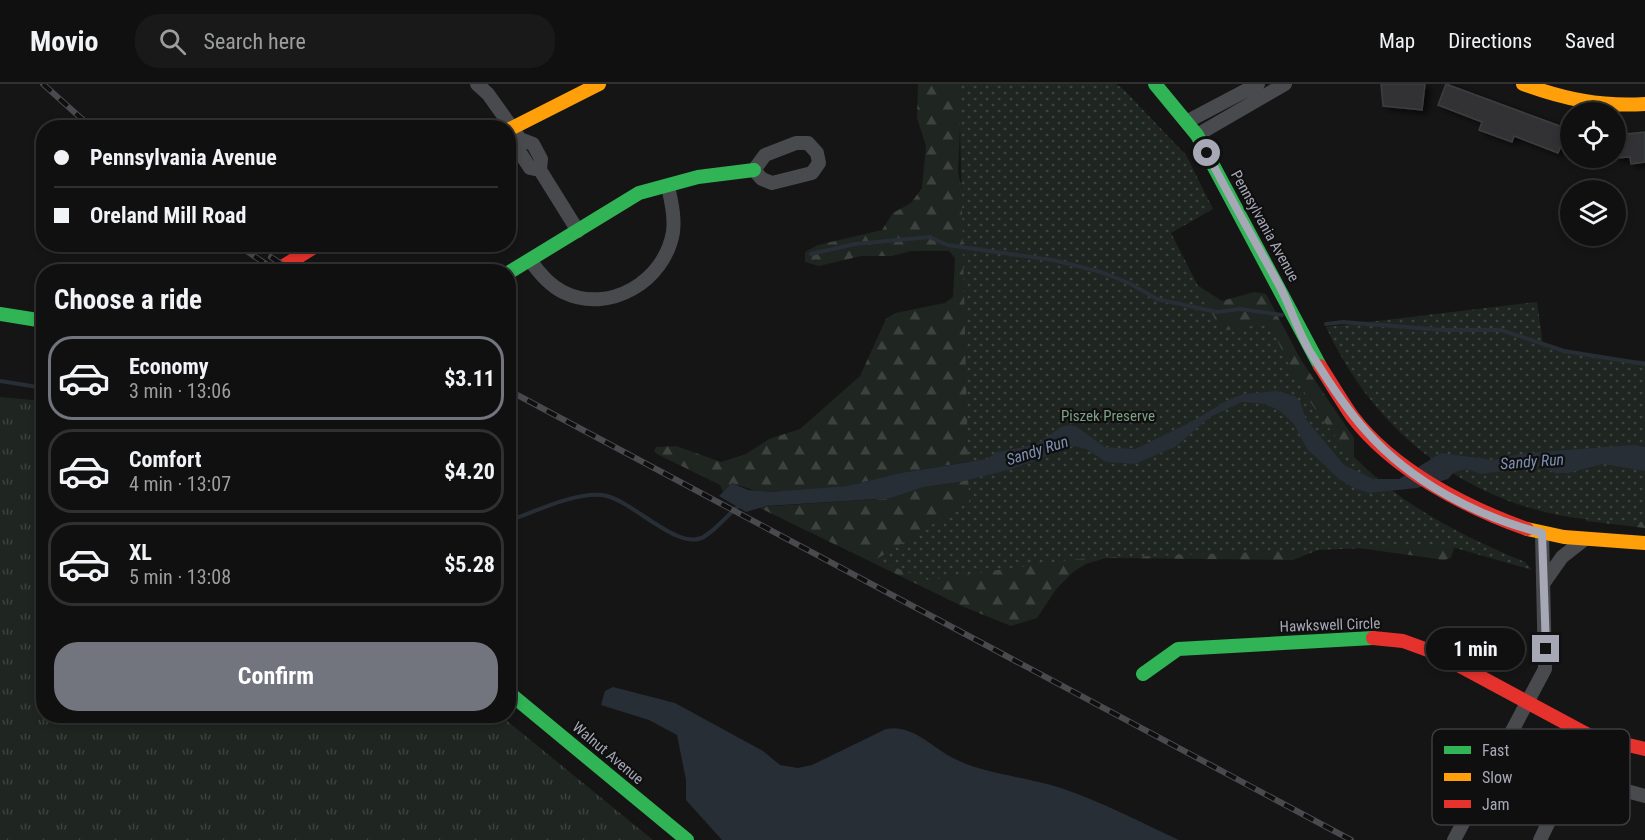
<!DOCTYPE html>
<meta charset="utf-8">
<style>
:root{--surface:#101010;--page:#191919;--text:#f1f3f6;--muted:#9c9d9f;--line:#303030;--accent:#73757e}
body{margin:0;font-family:"Roboto Condensed",sans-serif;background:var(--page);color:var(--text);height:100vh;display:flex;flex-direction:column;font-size:22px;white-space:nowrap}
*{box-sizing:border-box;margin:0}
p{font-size:20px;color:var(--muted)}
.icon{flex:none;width:33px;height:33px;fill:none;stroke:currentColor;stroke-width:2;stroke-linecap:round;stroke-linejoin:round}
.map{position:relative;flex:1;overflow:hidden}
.drawer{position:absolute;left:36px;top:180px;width:480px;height:459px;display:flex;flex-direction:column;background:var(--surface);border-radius:24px;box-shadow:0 3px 9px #0003,0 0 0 2px var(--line)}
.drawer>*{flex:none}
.top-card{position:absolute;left:36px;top:36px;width:480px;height:132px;border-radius:24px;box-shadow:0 3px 9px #0003,0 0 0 2px var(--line);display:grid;align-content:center;height:132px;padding:0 18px;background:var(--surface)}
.buttons{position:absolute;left:1560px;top:18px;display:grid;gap:12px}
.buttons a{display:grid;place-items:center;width:66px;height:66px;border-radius:50%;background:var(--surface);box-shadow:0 3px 9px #0003,0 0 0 2px var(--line);font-size:30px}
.end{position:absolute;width:27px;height:27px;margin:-14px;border:8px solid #a6a8b6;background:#111;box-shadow:0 0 0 3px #111}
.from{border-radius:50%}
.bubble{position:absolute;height:42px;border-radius:21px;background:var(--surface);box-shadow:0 3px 9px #0003,0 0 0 2px var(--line);font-size:20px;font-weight:700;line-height:42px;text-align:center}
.top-card b{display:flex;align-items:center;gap:21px;height:57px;font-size:22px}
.top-card b+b{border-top:2px solid var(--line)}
.top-card i{width:15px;height:15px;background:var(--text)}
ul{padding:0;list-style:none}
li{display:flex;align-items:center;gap:18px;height:84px;margin:0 12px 9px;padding:0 6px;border:3px solid var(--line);border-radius:24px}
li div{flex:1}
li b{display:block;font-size:22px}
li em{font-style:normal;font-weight:700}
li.active{border-color:var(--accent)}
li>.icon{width:54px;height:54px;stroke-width:1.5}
h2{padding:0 18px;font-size:27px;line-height:72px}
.button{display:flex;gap:12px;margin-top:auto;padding:12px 18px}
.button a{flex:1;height:69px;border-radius:24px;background:var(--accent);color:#fff;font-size:24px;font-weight:700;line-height:69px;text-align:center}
header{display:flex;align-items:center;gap:36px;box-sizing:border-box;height:84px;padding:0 30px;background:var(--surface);border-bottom:2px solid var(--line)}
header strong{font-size:28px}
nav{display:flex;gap:33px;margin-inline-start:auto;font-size:21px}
.search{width:420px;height:54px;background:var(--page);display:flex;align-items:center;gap:15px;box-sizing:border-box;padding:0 21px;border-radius:24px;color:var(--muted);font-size:22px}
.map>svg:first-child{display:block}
.grass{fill:url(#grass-tufts)}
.forest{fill:url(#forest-firs)}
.park{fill:url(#park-dots)}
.water{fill:#282e36}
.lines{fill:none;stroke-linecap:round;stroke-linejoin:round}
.stream{stroke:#282e36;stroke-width:4}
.building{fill:#333334;stroke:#3d3e41;stroke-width:1.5;filter:url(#shadow)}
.street{stroke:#494a4d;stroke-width:14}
.fast{stroke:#30b455;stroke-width:14}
.slow{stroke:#ff9f0a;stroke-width:14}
.jam{stroke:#e5322d;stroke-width:14}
.rail-casing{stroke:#4a4a4e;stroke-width:6}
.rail{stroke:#0f0f10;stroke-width:4;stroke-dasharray:11;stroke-linecap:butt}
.route{stroke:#a6a8b6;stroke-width:8}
.labels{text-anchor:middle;stroke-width:4.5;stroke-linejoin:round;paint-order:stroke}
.street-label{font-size:15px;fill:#a6a8b6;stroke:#0f0f10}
.park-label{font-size:15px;fill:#7da085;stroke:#0f0f10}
.water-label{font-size:16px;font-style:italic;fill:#7d90b0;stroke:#0f0f10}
.key{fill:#0f0f10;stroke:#3c3d42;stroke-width:1.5}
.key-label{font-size:16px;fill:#a6a8b6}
</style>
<header>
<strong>Movio</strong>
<div class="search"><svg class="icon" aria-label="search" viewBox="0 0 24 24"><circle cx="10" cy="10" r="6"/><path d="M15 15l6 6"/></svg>Search here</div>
<nav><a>Map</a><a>Directions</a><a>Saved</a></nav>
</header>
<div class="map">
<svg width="1645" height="756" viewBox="0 0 1645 756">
<defs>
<pattern id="grass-tufts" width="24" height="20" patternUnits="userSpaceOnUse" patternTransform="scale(1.5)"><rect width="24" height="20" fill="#1f2520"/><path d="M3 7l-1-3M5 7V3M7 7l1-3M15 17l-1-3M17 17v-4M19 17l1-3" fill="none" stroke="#3d423e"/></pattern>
<pattern id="forest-firs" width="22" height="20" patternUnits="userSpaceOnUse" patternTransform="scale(1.5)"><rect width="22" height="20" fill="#1f2520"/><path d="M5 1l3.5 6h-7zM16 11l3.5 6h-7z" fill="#3d423e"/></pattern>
<pattern id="park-dots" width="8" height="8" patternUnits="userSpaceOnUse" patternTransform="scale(1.5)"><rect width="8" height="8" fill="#1f2520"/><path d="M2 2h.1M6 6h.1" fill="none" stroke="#3d423e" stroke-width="1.8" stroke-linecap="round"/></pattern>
<filter id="shadow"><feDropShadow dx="5" dy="3" stdDeviation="3" flood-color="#0009"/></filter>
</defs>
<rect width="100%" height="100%" fill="#151515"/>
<path class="grass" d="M0 313 43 317 44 632H501L653 756H0Z"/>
<path class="forest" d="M918 0H962L958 88 965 120 1194 199 1222 217 1254 208 1266 210 1301 276 1354 354V388L985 375 900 389 847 402 798 407 759 408 732 399 723 408 720 401 657 370 654 367 656 363 676 362 721 378 746 370 769 355 800 345 860 292 886 235 895 229 945 219 953 213 955 174 949 167H911L892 172H861L819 182 805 178V168L818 161 882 146 893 129 911 119 922 104 926 62 917 34Z
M971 393 1455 461 1451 474 1444 476 1352 463 1323 464 1293 476 1106 474 1086 480 1073 488 1057 504 1037 534 1011 542 964 523 758 423 891 414 924 403 960 398Z
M1645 421V444L1586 437 1584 432Z"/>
<path class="park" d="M959 0H1116L1124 6 1186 71 1213 125 1171 149 1221 247 1270 239C1323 369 1398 426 1525 478L1532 486 1445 461 1076 475 928 496 875 476 969 418Z
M1537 218 1543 260 1569 270 1645 277V438C1616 437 1587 437 1558 431 1452 409 1371 340 1326 243Z"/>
<path class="water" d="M1277 307 1295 312 1300 317 1306 335 1344 381 1373 395H1399L1441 369 1493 376 1526 369 1633 361 1645 363V387L1603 380 1568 389H1555L1540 382 1481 390 1467 385 1454 388 1448 395 1417 404 1369 409 1354 404 1339 395 1307 365 1294 340 1280 327 1265 320 1242 318 1210 333 1175 363 1135 380 1106 378 1086 365 1074 362 1012 385 960 398 924 403 891 414 766 422 746 428 719 412 732 399 748 406 771 408 847 402 900 389 987 375 997 368 1035 361 1061 343 1069 341 1077 343 1105 363 1135 365 1187 340 1230 315 1243 310Z
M613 603 675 619 763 667 780 681 798 684 812 681 886 645C913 640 932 664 955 675 982 689 1030 694 1061 704 1102 718 1140 738 1179 756H722L686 716V696L677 651 649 636 601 621 605 607Z"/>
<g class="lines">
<path class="stream" d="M811 170 855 160 930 153 947 161 1053 176 1101 188 1129 199 1157 215 1217 228 1240 225 1282 231
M1326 240 1343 238 1443 246H1501L1564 267 1645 280
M0 297 44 304
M508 437C534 428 575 408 602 411 631 414 679 470 705 452 718 444 728 430 740 421"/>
</g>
<path class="building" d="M1381 0H1425L1422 26 1383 22Z
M1446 0 1568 45 1558 69 1514 52 1512 58 1479 46 1482 38 1438 21Z
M1645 48V78L1631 80 1630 73 1616 74V51Z"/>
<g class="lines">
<path class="street" d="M477 0 488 10 520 55 533 60 541 75 540 86 578 147
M1188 37 1258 0
M1197 51 1285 0
M520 55 519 67 530 84 540 86
M796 59H808L817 69 819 79 812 89 772 99 762 95 754 86 765 71Z
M530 176C539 189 549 201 563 208 609 231 665 197 673 148 675 132 671 117 668 102
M1543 500 1562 473 1585 455
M1504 665 1567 700 1612 703 1645 712
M1454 756 1545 585 1542 449
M1540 756 1567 700"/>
<path class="fast" d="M1155 0 1197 51 1320 282
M508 189 639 109 698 93 754 86
M0 230 44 237
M1143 590 1178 565 1373 554
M508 608 687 756"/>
<path class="slow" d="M1523 0C1564 15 1601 23 1645 20
M508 46 599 0
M1527 445 1564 453 1645 459"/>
<path class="jam" d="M274 188 319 160
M1320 282C1331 299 1341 316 1352 332 1393 386 1465 423 1527 445
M1373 554 1403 557 1436 569 1590 652 1645 665"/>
<defs>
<path id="rail" d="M43 0 92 44
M236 160 278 188
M271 173 293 188
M508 306 1351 756"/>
</defs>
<use href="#rail" class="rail-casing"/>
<use href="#rail" class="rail"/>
</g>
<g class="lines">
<path class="route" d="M1207 69C1230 114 1255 157 1279 201 1291 223 1298 249 1312 271 1328 297 1346 325 1367 348 1411 398 1478 433 1542 449L1546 565"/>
</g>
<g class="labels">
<g class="street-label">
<text transform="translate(1265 142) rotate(61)" y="5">Pennsylvania Avenue</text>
<text transform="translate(1330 541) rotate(-2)" y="5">Hawkswell Circle</text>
<text transform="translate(608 669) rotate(40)" y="5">Walnut Avenue</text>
</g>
<g class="park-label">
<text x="1108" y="337">Piszek Preserve</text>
</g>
<g class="water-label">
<text transform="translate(1037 366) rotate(-18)" y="6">Sandy Run</text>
<text transform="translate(1532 377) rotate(-4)" y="6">Sandy Run</text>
</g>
</g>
<rect x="1432" y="645" width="198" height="96" rx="9" class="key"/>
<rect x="1444" y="662" width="27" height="8" fill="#30b455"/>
<rect x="1444" y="689" width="27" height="8" fill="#ff9f0a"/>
<rect x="1444" y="716" width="27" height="8" fill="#e5322d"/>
<g class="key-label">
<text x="1482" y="672">Fast</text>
<text x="1482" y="699">Slow</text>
<text x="1482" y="726">Jam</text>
</g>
</svg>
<div class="buttons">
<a><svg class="icon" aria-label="locate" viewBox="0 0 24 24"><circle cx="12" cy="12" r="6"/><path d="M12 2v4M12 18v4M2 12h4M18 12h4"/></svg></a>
<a><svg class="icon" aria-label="layers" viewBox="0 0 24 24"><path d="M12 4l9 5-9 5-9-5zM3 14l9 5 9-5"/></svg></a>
</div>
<i class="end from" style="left:1207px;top:69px"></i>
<i class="end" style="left:1546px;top:565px"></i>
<div class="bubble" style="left:1426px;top:544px;width:99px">1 min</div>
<div class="top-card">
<b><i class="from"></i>Pennsylvania Avenue</b>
<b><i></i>Oreland Mill Road</b>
</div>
<section class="drawer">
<h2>Choose a ride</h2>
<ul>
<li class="active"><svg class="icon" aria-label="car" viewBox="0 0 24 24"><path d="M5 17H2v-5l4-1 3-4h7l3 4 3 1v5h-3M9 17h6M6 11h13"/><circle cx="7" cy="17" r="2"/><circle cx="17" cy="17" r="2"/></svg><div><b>Economy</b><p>3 min · 13:06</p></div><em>$3.11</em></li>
<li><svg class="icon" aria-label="car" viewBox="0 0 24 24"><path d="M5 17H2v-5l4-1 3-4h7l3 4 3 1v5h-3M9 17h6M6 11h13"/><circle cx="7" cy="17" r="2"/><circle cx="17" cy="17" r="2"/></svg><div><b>Comfort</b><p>4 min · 13:07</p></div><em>$4.20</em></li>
<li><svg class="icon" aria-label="car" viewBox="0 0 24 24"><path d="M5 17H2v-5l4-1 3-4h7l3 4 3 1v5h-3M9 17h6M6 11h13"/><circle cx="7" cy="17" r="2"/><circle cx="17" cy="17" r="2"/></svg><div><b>XL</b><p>5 min · 13:08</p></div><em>$5.28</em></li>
</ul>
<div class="button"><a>Confirm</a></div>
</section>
</div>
